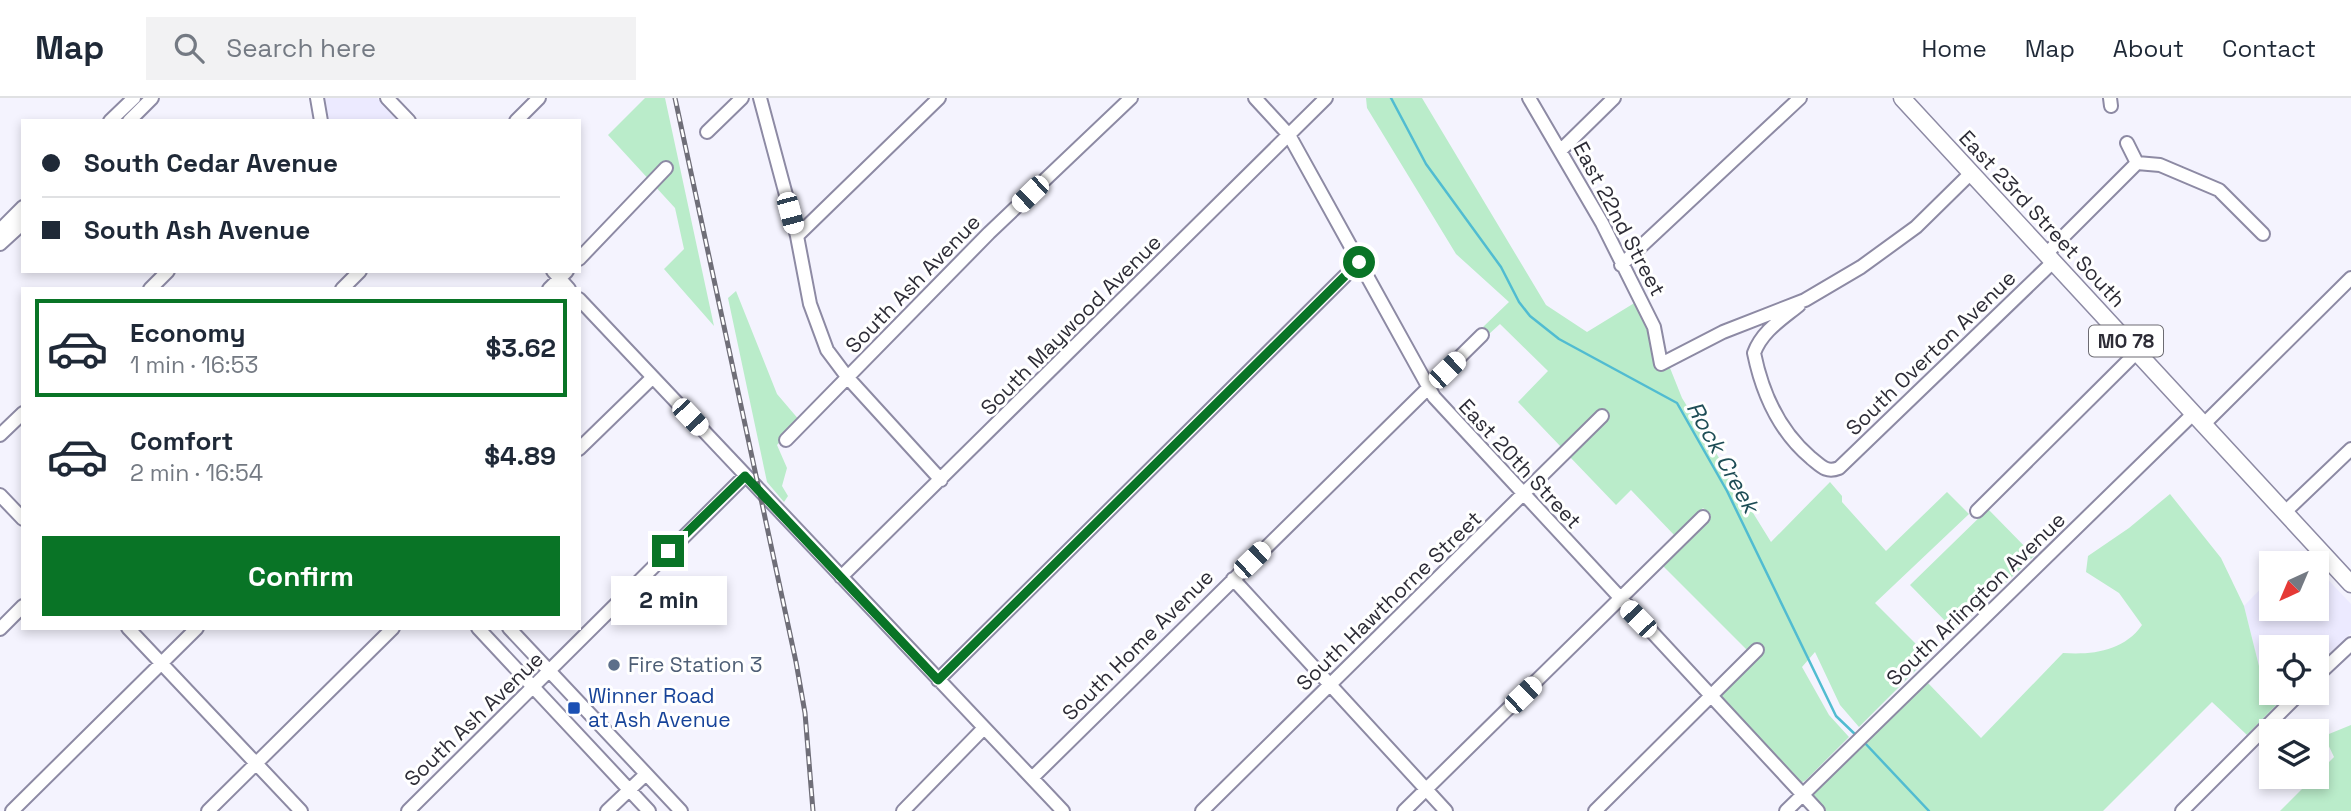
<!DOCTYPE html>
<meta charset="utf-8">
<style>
:root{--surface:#fff;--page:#f2f2f3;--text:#1f2937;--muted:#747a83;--line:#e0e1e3;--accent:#097426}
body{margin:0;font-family:"Space Grotesk",sans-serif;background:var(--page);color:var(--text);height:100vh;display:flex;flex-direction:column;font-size:26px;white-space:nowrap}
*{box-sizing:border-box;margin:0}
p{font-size:23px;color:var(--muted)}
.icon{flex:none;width:38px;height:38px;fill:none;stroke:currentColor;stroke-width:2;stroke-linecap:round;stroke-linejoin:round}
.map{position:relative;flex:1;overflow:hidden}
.sheet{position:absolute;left:21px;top:189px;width:560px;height:343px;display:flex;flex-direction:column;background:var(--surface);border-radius:0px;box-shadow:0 4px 10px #0003}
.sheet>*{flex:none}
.banner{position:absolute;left:21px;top:21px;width:560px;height:154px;border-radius:0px;box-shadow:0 4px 10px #0003;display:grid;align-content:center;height:154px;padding:0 21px;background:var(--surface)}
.needle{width:46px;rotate:224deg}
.fabs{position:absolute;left:2259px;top:453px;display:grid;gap:14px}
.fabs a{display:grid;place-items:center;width:70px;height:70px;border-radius:0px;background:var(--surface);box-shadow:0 4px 10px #0003;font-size:35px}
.end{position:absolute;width:32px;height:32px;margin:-16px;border:9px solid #097426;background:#fff;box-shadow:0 0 0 4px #fff}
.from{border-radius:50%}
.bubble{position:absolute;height:49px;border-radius:0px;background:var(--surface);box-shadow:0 4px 10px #0003;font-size:23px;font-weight:800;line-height:49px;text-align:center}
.car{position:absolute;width:21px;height:42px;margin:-21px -10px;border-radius:9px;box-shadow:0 0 5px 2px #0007;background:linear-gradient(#fff 24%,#345 0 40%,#fff 0 76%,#345 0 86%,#fff 0)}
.banner b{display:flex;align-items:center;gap:24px;height:66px;font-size:26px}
.banner b+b{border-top:2px solid var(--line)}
.banner i{width:18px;height:18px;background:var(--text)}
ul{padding:12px 0 0;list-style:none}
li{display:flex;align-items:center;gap:21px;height:98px;margin:0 14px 10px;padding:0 7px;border:4px solid transparent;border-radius:0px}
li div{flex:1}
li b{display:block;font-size:26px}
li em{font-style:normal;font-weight:800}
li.selected{border-color:var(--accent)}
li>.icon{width:63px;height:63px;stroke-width:1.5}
.cta{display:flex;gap:14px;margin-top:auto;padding:14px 21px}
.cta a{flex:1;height:80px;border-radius:0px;background:var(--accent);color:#fff;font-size:28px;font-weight:800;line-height:80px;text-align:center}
header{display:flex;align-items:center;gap:42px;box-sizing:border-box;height:98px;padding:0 35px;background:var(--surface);border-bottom:2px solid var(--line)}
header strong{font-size:33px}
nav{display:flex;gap:38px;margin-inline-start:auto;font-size:24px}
.search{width:490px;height:63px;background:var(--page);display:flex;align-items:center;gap:18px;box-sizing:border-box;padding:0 24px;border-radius:0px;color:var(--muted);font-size:26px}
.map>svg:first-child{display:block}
.built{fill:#eceaff}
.green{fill:#baecca}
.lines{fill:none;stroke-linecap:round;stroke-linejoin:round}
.stream{stroke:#51bcd1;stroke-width:2.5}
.minor-casing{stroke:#8d8aa4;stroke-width:16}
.major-casing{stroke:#8d8aa4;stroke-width:19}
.minor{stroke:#fff;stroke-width:12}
.major{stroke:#fff;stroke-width:16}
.rail-casing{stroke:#6f6e78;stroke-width:5}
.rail{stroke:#fff;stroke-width:2.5;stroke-dasharray:8;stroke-linecap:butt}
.route{stroke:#097426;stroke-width:9}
.service-dot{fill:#5c6f8a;stroke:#fff;stroke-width:2.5}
.transit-dot{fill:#1a4fb4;stroke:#fff;stroke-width:2.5}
.labels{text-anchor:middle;stroke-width:6;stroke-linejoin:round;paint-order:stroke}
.shield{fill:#fff;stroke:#6c6b72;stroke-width:2}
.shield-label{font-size:19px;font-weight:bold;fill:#2d2c36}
.street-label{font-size:21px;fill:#2d2c36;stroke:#fff}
.service-label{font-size:21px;fill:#4e5e75;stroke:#fff;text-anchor:start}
.transit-label{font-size:21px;fill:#164399;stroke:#fff;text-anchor:start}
.water-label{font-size:23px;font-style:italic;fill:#1e4d56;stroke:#fff}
</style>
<header>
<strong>Map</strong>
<div class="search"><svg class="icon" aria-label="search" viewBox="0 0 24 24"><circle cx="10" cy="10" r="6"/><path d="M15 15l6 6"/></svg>Search here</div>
<nav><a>Home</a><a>Map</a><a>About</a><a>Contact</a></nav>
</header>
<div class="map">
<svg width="2351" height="713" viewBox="0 0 2351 713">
<rect width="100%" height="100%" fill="#f4f3fe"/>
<path class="built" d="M325 0H377L398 23H329Z
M2317 470 2351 506V535L2317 567V550H2272L2271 586 2259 568 2244 508 2271 480 2272 511H2317Z"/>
<path class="green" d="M645 0H665L714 228 664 171 684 151 675 110 608 37Z
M1366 0H1422L1546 207 1587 234 1636 204 1648 231 1656 270H1670L1682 300 1771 444 1830 384 1842 398V404L1886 453 1947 394 1969 416 1875 505 1929 559 1859 629 1840 607 1815 554 1802 569 1829 617 1849 639 1806 682 1801 685 1794 680 1721 602 1720 596 1763 551 1757 546 1749 554 1662 467 1711 418 1703 410 1676 439 1631 392 1616 407 1569 358 1608 319 1601 312 1562 350 1518 304 1548 273 1500 226 1489 236 1483 229 1509 204 1456 156 1367 10Z
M736 193 777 296 800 323 777 347 787 370 782 388 788 398 784 404 767 384 728 200Z
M2170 396 2221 460 2244 508 2259 568 2271 586 2272 595H2278L2282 601 2247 637 2212 604 2103 713H1824L1814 702 1813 694 1927 584 1981 640 2063 555C2093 557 2124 553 2142 527L2119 495 2086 474 2088 458 2129 430Z
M1988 411 2034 458 1955 533 1910 487Z
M2351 627V713H2280L2334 659 2324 638Z"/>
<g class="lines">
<path class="stream" d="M1391 0 1426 66 1501 169 1519 204 1530 218 1559 241 1677 305 1727 393 1836 618 1858 639
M1863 643 1929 713"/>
<defs>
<path id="minor" d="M317 0 321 23
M387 0 409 23
M760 0 797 138 810 206 827 252 848 280 941 382
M1255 0 1289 37 1434 299 1818 713
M1529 0 1602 125 1654 229 1661 266 1723 234 1805 202 1861 169 1916 129 1971 75
M2110 0 2111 8
M110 23 134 0
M129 23 152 0
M516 23 539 0
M707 34 742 0
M2127 45 2137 65
M1560 53 1614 0
M2137 65 2160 67 2219 92 2263 136
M0 132 23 109
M797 138 939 0
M0 146 23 125
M2046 156 2137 65
M579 161 666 70
M1621 167 1800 0
M553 173 569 191
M150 191 168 173
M342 191 360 173
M549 191 567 173
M579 201 1063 713
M1799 207C1782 221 1762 233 1754 255 1762 294 1779 333 1811 360 1821 368 1826 375 1839 370L2053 164
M2203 327 2351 180
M0 337 23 315
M786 342 989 135 1131 0
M579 351 652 280
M0 397 23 421
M1977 413 2136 255
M2284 415 2351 351
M841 479 1326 0
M1233 481 1446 713
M128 530 301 713
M478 530 649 713
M509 530 681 713
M0 531 23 508
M2317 578 2351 546
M938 582 1359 164
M1032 680 1482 237
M12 713 197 530
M208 713 393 530
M408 713 745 378
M607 713 646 676
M903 713 984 630
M1202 713 1602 318
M1404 713 1703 419
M1595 713 1757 552
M1786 713 2193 316
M2182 713 2300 595"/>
<path id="major" d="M1902 0 2351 486"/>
</defs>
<use href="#minor" class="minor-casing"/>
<use href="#major" class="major-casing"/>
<use href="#minor" class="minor"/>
<use href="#major" class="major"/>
<defs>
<path id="rail" d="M675 0 796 564 805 615 813 713"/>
</defs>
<use href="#rail" class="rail-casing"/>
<use href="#rail" class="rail"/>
</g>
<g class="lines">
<path class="route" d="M668 453 745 378 938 582 1359 164"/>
</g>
<circle class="service-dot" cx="614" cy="567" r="7"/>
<rect class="transit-dot" x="567" y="603" width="14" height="14" rx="3.5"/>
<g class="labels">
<rect class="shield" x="2089" y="227.5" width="74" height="31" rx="5"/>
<g class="shield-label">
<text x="2126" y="250">MO 78</text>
</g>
<g class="street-label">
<text transform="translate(1619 121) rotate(62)" y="7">East 22nd Street</text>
<text transform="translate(2042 121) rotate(47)" y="7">East 23rd Street South</text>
<text transform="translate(913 186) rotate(-46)" y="7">South Ash Avenue</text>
<text transform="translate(1071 227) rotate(-45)" y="7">South Maywood Avenue</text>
<text transform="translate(1931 255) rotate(-44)" y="7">South Overton Avenue</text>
<text transform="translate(1520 366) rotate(47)" y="7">East 20th Street</text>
<text transform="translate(1976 501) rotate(-44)" y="7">South Arlington Avenue</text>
<text transform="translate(1389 503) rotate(-44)" y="7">South Hawthorne Street</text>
<text transform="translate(1138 547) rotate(-45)" y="7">South Home Avenue</text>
<text transform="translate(474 621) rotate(-44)" y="7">South Ash Avenue</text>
</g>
<g class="service-label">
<text x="628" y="574">Fire Station 3</text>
</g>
<g class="transit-label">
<text x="588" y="605">Winner Road<tspan x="588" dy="24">at Ash Avenue</tspan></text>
</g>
<g class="water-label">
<text transform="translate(1723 359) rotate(61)" y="8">Rock Creek</text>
</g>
</g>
</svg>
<div class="fabs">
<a><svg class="needle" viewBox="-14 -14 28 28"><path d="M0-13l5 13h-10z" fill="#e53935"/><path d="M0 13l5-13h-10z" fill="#747a83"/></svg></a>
<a><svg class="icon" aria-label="locate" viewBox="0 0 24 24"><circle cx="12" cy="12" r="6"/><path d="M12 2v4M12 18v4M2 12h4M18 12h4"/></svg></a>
<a><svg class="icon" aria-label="layers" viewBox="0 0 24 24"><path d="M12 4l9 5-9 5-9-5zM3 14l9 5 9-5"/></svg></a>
</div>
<i class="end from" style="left:1359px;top:164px"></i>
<i class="end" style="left:668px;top:453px"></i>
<div class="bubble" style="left:611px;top:478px;width:116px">2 min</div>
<i class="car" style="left:1030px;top:96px;rotate:226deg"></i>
<i class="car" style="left:790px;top:115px;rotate:165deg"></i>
<i class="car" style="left:1447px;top:272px;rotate:46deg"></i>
<i class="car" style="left:690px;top:319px;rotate:137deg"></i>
<i class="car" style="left:1252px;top:462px;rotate:46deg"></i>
<i class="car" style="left:1638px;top:521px;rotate:316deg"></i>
<i class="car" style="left:1523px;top:597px;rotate:46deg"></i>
<div class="banner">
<b><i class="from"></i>South Cedar Avenue</b>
<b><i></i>South Ash Avenue</b>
</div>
<section class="sheet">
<ul>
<li class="selected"><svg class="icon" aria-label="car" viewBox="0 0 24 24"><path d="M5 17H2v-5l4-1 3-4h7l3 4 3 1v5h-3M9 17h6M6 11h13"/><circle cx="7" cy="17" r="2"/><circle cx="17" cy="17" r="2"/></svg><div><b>Economy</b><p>1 min · 16:53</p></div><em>$3.62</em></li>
<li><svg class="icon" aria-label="car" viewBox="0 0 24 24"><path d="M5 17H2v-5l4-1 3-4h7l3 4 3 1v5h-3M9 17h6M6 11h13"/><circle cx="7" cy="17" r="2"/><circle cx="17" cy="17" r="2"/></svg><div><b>Comfort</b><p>2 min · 16:54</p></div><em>$4.89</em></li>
</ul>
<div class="cta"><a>Confirm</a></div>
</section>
</div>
